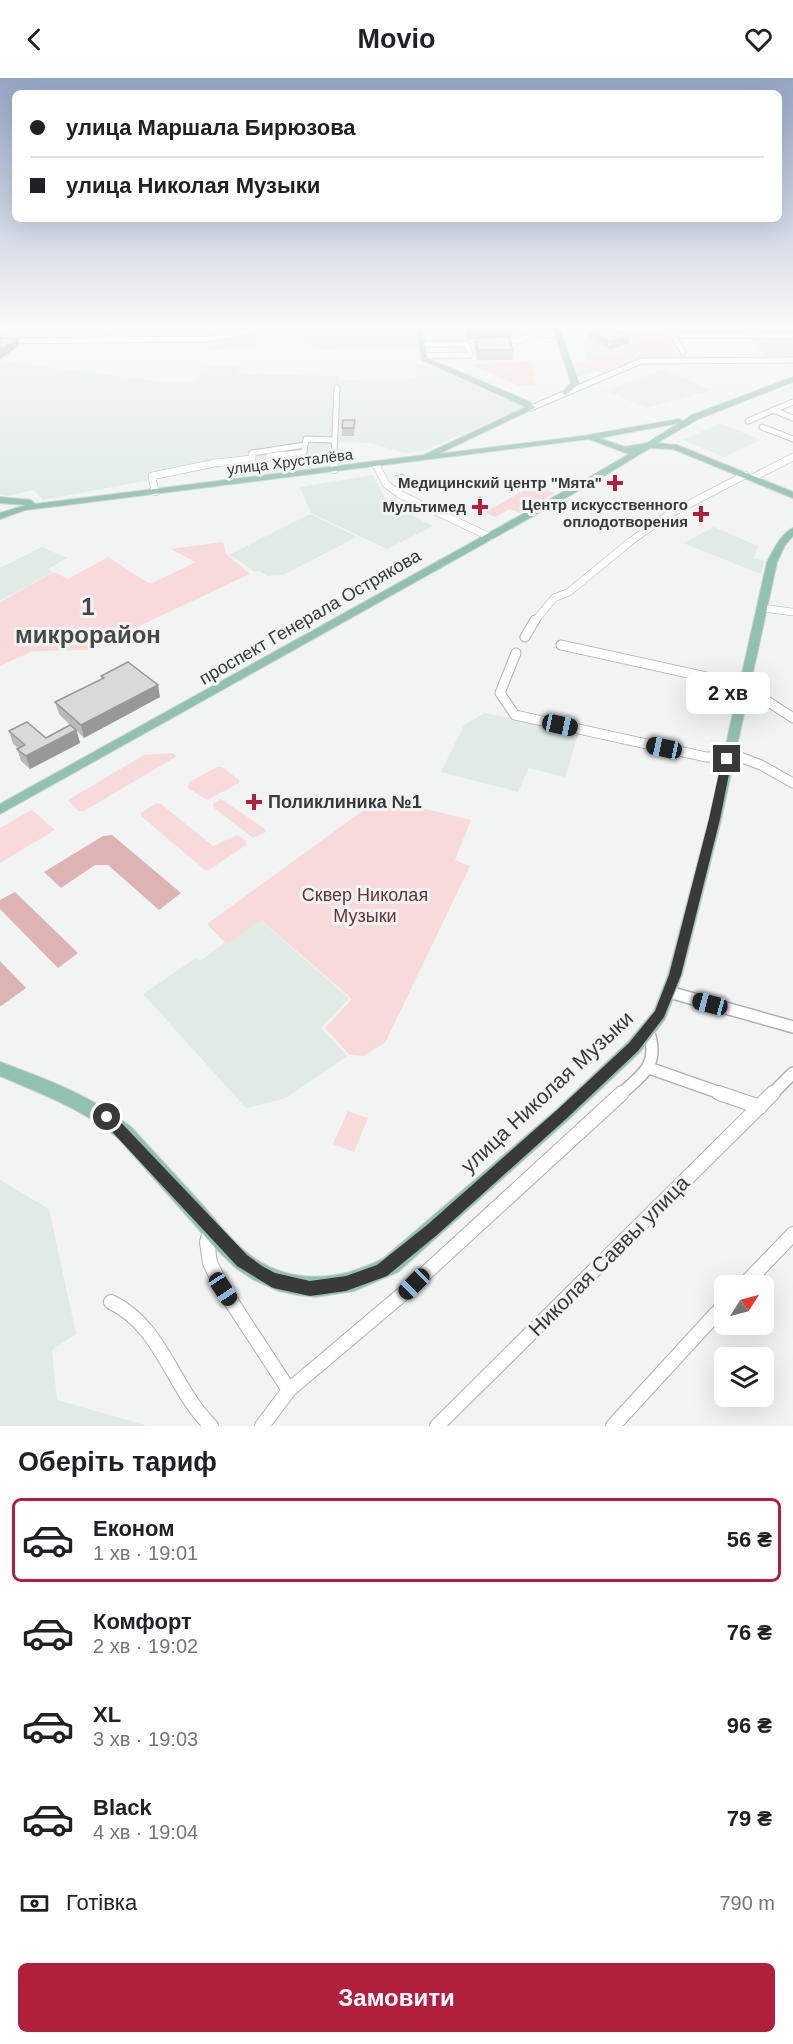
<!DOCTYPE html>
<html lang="uk">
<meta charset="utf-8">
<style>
:root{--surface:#fff;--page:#f2f2f2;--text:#202124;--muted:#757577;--line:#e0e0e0;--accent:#b21f3c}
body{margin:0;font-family:Arial,sans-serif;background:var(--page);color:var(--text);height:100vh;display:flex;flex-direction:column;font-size:22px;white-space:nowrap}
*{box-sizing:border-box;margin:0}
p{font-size:20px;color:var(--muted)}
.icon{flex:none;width:33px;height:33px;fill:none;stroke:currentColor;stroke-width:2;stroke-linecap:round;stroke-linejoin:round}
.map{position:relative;height:1348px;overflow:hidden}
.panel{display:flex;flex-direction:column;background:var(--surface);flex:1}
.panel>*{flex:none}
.top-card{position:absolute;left:12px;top:12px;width:770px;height:132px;border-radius:9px;box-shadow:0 6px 24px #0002;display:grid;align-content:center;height:132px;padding:0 18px;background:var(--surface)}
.needle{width:39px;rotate:54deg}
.controls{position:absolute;left:714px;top:1197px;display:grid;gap:12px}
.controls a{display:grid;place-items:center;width:60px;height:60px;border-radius:9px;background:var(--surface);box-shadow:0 6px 24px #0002;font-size:30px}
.end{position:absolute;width:27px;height:27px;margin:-14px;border:8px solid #383938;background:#fff;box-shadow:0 0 0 3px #fff}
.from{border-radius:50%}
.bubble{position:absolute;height:42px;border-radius:9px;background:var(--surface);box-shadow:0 6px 24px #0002;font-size:20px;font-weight:700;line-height:42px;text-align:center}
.car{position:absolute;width:18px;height:36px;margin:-18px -9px;border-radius:8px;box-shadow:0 0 4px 2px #0007;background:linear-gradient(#222 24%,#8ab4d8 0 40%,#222 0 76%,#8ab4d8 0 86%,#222 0)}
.top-card b{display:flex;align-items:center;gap:21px;height:57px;font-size:22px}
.top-card b+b{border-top:2px solid var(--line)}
.top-card i{width:15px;height:15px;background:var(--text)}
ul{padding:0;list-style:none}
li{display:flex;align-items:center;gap:18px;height:84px;margin:0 12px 9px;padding:0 6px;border:3px solid transparent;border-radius:9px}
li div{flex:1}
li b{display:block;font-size:22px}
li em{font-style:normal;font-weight:700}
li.active{border-color:var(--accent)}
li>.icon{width:54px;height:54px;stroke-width:1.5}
h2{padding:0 18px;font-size:27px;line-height:72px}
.pay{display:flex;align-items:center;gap:15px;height:66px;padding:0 18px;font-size:22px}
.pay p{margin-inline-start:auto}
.button{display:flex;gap:12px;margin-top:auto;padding:12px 18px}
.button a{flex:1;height:69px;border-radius:9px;background:var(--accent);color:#fff;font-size:24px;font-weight:700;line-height:69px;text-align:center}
header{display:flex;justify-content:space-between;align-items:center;height:78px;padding:0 18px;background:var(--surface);font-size:27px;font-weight:700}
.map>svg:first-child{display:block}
.built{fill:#e0ebe5}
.green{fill:#f8dada}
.forest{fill:#ddb3b4}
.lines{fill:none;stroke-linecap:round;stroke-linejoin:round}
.minor-far4-casing{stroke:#aeb1b0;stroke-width:7}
.minor-far3-casing{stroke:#aeb1b0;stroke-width:8}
.minor-far2-casing{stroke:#aeb1b0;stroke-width:11}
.minor-far1-casing{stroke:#aeb1b0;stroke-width:14}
.minor-casing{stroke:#aeb1b0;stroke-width:16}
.major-casing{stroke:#cfcfcf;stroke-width:2}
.minor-far4{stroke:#fff;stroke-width:5}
.minor-far3{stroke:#fff;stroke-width:7}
.minor-far2{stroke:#fff;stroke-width:9}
.minor-far1{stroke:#fff;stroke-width:11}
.minor{stroke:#fff;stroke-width:14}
.major{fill:#91c2af;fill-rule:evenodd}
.wall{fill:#b9bbbb}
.shaded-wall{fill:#969998}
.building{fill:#d7dad9;stroke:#969998;stroke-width:1.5}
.route{fill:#383938}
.poi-dot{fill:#b21f3c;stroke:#f1f4f2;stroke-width:2}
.labels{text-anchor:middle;stroke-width:6;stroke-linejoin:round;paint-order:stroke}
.far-street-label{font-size:15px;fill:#383938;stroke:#f1f4f2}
.far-poi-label{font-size:15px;font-weight:bold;fill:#383938;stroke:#f1f4f2;text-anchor:end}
.street-label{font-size:18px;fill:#383938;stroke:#f1f4f2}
.poi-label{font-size:18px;font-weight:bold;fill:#383938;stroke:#f1f4f2;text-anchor:start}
.park-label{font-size:18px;fill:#683135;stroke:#f1f4f2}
.near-street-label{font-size:21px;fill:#383938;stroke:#f1f4f2}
.district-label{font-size:24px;font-weight:bold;fill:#464948;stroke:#f1f4f2}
</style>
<header><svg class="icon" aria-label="back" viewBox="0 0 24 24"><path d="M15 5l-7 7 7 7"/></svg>Movio<svg class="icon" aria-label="heart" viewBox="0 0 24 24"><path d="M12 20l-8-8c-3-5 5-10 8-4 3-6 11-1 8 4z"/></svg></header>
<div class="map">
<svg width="793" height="1348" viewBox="0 0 793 1348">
<rect width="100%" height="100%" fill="#f1f4f2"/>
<path class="built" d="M0 247H135L106 259 27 262H0Z
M276 247H414L417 271 314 272V267H307V262H258L255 271 208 272 212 265 236 260Z
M629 252 641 279 602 295 598 293 579 299 574 286 587 282 583 258 593 257V253Z
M790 258 793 262V278H765L750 259Z
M0 283 164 304H195L203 288H240L238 296 338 298V302L417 301 416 287H429L525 329 424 373 405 375 370 365 331 364 329 387 232 400 231 387 43 422 34 412 7 418 0 417Z
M662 292 713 312 646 330 605 312Z
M720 345 761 362 724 379 683 362Z
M372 397 388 425 433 448 387 471 311 435 300 409Z
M310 436 357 459 283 497 267 498 259 493 254 494 243 485 229 477Z
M714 449 758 468 754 480 764 483 761 496 683 465Z
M42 469 67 480 48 491 53 494 0 523V490Z
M485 635 579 654 565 699 529 690 518 714 441 694 464 647Z
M258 840 349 920 321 950 347 978 286 1020 246 1030 143 916 196 880 200 883Z
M0 1102 49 1131 76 1256 52 1272 57 1322 148 1348H0Z"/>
<path class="green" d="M631 253H664L674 271 673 276 667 279 642 278Z
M623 272 633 277V279C618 287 595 300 581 287L612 273Z
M528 283 532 284 535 298 533 300 536 308H519L472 287Z
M534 407 555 415 520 435 510 431 495 439 485 434Z
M223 464 226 476 250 496 88 572 33 573 0 588V524L54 494 68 501 108 479 150 506 196 484 170 471Z
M174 675 176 678 174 680 84 733H78L68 722 144 677Z
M217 689H222L239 702V705L207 722 188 710 189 704Z
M380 720 471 742 455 782 470 788 385 965 363 978 350 977 325 950 352 921 261 842 226 866 207 846Z
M221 721 265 751 266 754 253 760 213 729V726Z
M157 725 161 726 213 768 237 757 246 763V767L209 792H205L141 738V735Z
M32 732 55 752 0 785V750Z
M348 1033 368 1040 354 1074 333 1066Z"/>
<path class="forest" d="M112 757 181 815 159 832 108 787H95L61 810 44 794 103 758Z
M15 814 78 875 58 890 0 831V822Z
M0 883 26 910 1 928H0Z"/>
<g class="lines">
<defs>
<path id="minor-far4" d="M174 247 186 249 189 247
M596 247 597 250
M667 247 683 274
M745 247 753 257
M0 255 15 247
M674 257H793
M106 262 132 247
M0 263 207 261 238 256 268 247
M497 263 520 262 532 256 558 257
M421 266H467L470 277 423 278
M531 330 641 283 793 282
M773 332 793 340
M748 343 793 324
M762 349 793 361
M252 378V375L305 367 306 361 333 362
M273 378 304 374 305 367
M334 378 337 310"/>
<path id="minor-far3" d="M334 377V392
M269 379 284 377
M376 387 386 406 399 416 490 459
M752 400 793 379
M155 414 152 398 215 385 252 381V377
M762 530 793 534
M534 544 554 520 569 514 631 463 668 437 745 397"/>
<path id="minor-far2" d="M525 559 535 542
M561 567 743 607 793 640
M516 575 500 615 515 637 706 679H740L761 687 793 705"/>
<path id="minor-far1" d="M669 914 793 949
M649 990 723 1016
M621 1016C644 995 660 986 648 952
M772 1016 793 995"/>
<path id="minor" d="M719 1015 760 1029
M211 1150 207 1164 210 1185 223 1211 289 1312
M743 1208 793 1156
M111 1224C162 1248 172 1310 211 1348
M262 1348 289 1312 405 1214 622 1015
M437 1348 773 1015
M613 1348 724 1227"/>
<path id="major" d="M416 247H422L427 280 530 324 535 330 438 376 583 358 679 341 683 343 692 337 793 299V304L698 341 657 365 677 367 793 414V420L673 371 650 370 594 404 0 736V726L588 400 629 376 589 361 50 429 25 432 0 441V435L26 427 0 425V419L31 422 35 426 424 377 526 329 422 282ZM679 345 647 365 625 369 599 360Z
M552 247H558L579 305 566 317 562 315 571 305Z
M793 450V458L785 467 777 484 721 742 682 897 665 941 640 974 568 1042 398 1194 354 1213 316 1219 297 1217 279 1213 254 1202 237 1191 217 1172 119 1061C83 1031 42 1016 0 998V984C46 1001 92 1018 131 1049 154 1074 177 1099 200 1124 216 1142 231 1163 250 1177 291 1208 341 1203 384 1180L556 1032 628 964 654 933 668 897 709 742 767 484C774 471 780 457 793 450Z"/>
</defs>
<use href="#minor-far4" class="minor-far4-casing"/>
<use href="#minor-far3" class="minor-far3-casing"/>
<use href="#minor-far2" class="minor-far2-casing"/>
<use href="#minor-far1" class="minor-far1-casing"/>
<use href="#minor" class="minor-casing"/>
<use href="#major" class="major-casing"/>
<use href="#minor-far4" class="minor-far4"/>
<use href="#minor-far3" class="minor-far3"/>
<use href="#minor-far2" class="minor-far2"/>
<use href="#minor-far1" class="minor-far1"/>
<use href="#minor" class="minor"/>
<use href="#major" class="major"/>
</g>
<path class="wall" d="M466 247 513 249V258L490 260 513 272 512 282H477L474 270 475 261H467Z
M589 254 629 265 610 271 588 261Z
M355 342 354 358H342V350Z
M101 598 160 619 84 660 77 653 80 665 30 691 21 683 17 671 18 670 13 666 9 653 46 660 70 647 59 636 55 624 102 601Z"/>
<path class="shaded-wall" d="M630 258 629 265 610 271 611 264Z
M18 261 19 268 0 281V272Z
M408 402V405L401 406V404Z
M158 607 160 619 84 660 81 647Z
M76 652 80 665 30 691 26 678Z"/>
<path class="building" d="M467 247H513V249L467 252Z
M608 249 630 258 611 264 589 254Z
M509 258 513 272H478L475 260Z
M0 260 18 261 0 272Z
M343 342H355L354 350H342Z
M403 397 408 402 401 404 396 398Z
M128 584 158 607 81 647 55 624 104 600 101 598Z
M27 644 46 660 70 647 76 652 26 678 17 671 25 667 9 653Z"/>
<linearGradient id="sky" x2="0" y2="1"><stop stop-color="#95a5c5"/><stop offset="0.57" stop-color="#f9faf9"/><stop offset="1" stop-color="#f9faf9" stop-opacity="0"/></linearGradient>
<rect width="793" height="435" fill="url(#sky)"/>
<path class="route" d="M727 677 732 681 720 741 681 897 664 939 638 973 566 1041 437 1157 387 1198 346 1213 310 1218 273 1210 237 1188 102 1043 100 1039 102 1034 107 1032 111 1034 247 1177 262 1188 275 1195 310 1203 346 1198 377 1187 427 1147 557 1032 629 965 655 933 669 897 709 741 722 681Z"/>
<g class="poi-dot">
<path d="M612 396h6v6h6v6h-6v6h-6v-6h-6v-6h6z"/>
<path d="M477 420h6v6h6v6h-6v6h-6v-6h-6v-6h6z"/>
<path d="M698 427h6v6h6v6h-6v6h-6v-6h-6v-6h6z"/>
<path d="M251 715h6v6h6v6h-6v6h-6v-6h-6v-6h6z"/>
</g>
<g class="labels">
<g class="far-street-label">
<text transform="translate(290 384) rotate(-7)" y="5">улица Хрусталёва</text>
</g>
<g class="far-poi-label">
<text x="602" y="410">Медицинский центр "Мята"</text>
<text x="688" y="432">Центр искусственного<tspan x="688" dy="17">оплодотворения</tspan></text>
<text x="466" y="434">Мультимед</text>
</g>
<g class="street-label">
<text transform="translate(310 539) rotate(-30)" y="6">проспект Генерала Острякова</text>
</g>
<g class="poi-label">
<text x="268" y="730">Поликлиника №1</text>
</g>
<g class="park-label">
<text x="365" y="823">Сквер Николая<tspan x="365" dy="21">Музыки</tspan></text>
</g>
<g class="near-street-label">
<text transform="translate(547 1014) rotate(-43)" y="7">улица Николая Музыки</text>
<text transform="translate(609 1178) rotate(-45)" y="7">Николая Саввы улица</text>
</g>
<g class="district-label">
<text x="88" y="537">1<tspan x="88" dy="28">микрорайон</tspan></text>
</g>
</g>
</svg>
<div class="controls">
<a><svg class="needle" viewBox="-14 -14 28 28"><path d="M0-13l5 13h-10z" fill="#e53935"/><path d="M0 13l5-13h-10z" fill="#757577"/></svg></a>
<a><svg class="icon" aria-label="layers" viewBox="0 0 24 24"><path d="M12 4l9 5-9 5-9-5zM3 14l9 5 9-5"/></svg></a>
</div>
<i class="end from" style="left:107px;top:1039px"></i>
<i class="end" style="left:727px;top:681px"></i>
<div class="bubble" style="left:686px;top:594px;width:84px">2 хв</div>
<i class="car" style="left:560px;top:647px;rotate:102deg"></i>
<i class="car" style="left:664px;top:670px;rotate:282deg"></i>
<i class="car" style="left:710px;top:926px;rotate:285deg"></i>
<i class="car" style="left:414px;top:1206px;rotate:225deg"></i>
<i class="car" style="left:223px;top:1211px;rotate:147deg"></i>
<div class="top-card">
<b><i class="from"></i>улица Маршала Бирюзова</b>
<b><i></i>улица Николая Музыки</b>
</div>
</div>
<section class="panel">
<h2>Оберіть тариф</h2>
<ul>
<li class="active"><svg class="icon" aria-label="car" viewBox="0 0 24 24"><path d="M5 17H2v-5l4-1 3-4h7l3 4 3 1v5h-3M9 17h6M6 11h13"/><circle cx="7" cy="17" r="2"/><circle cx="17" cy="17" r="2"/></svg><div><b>Економ</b><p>1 хв · 19:01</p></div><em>56 ₴</em></li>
<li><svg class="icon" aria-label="car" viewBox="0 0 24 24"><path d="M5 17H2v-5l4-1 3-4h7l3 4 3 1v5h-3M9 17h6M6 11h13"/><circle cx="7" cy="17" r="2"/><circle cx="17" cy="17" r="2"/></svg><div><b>Комфорт</b><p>2 хв · 19:02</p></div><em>76 ₴</em></li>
<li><svg class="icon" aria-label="car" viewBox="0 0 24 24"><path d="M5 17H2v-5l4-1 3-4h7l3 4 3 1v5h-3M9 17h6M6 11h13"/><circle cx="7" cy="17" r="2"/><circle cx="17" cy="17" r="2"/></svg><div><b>XL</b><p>3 хв · 19:03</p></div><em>96 ₴</em></li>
<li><svg class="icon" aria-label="car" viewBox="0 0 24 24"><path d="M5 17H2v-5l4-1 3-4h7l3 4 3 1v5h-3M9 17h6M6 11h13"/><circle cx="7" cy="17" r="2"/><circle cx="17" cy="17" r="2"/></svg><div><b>Black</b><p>4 хв · 19:04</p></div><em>79 ₴</em></li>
</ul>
<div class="pay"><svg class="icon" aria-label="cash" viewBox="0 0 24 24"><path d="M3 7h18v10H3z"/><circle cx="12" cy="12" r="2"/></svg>Готівка<p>790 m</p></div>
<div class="button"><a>Замовити</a></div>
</section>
